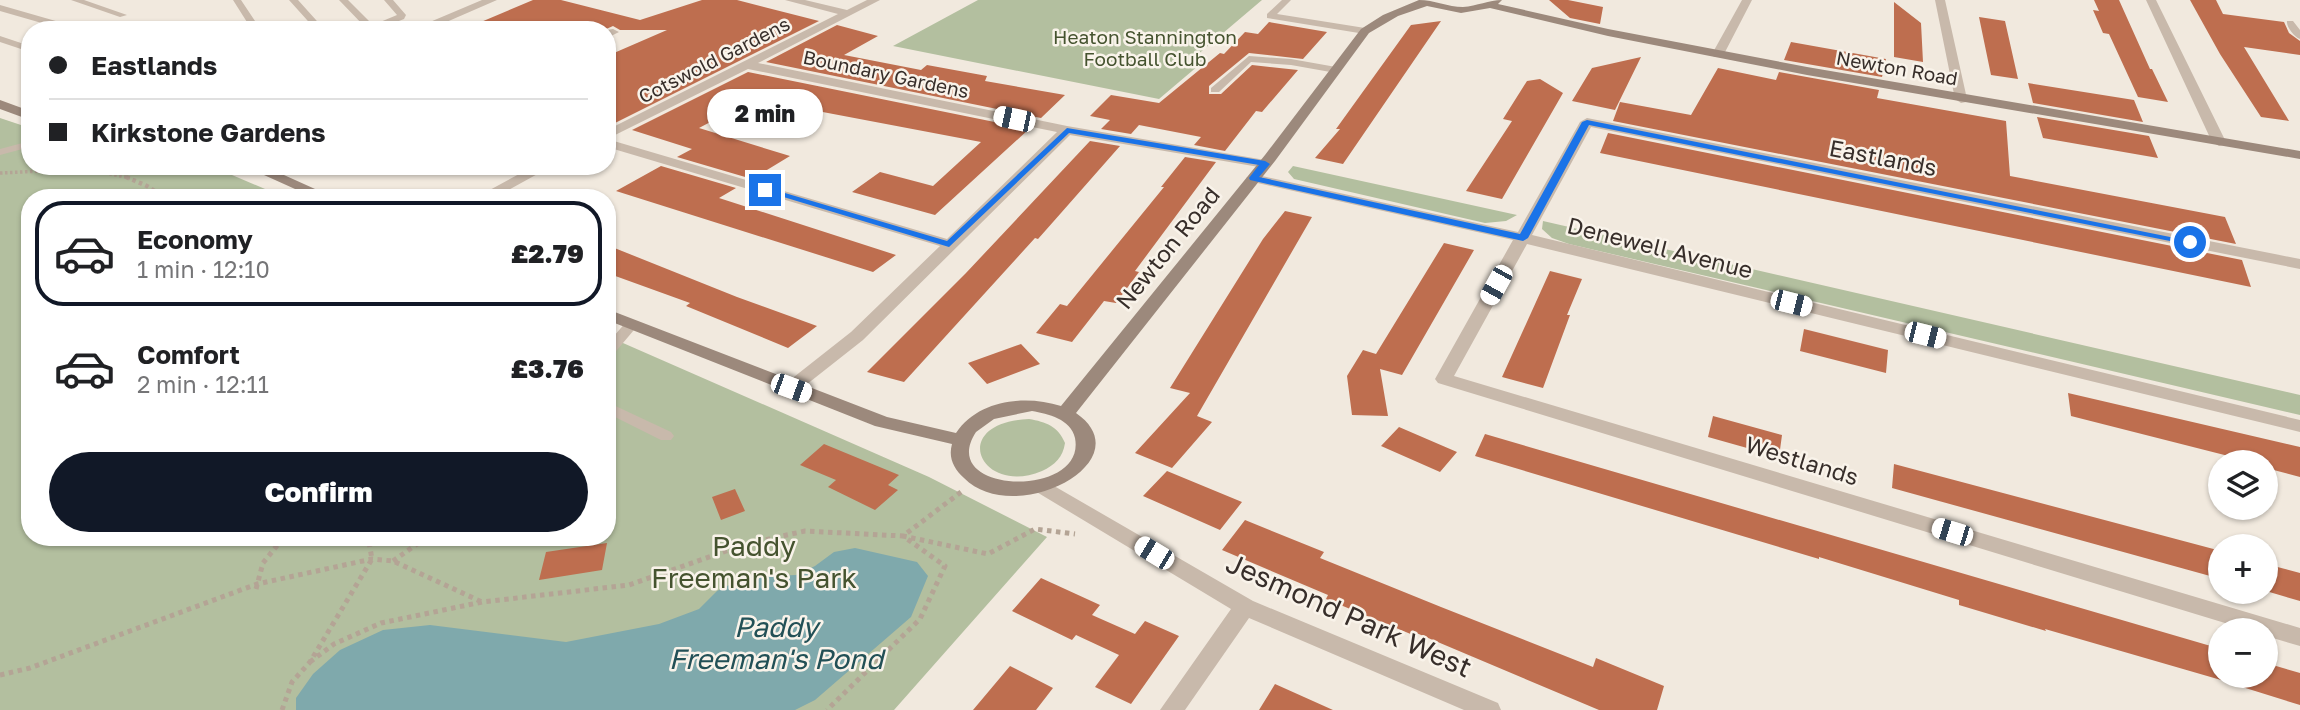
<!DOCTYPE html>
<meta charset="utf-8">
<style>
:root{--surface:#fff;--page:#f2f2f2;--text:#202124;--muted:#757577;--line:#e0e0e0;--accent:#111827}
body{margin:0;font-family:"Golos Text",sans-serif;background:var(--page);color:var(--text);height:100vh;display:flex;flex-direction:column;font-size:26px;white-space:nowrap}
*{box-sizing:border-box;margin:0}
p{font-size:23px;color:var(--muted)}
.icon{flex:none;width:38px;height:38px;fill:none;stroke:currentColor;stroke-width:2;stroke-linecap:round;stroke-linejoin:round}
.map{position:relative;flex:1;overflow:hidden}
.details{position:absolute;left:21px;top:189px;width:595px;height:357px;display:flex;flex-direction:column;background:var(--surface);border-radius:28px;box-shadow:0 2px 5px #0004}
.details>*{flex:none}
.hud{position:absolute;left:21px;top:21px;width:595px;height:154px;border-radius:28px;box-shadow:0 2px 5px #0004;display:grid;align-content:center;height:154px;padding:0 28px;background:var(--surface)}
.fabs{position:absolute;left:2208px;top:450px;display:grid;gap:14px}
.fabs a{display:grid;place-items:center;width:70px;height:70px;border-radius:50%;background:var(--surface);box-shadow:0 2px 5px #0004;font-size:35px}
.end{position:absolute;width:32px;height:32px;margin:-16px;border:9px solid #1a73e8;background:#fff;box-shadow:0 0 0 4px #fff}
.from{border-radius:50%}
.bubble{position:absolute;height:49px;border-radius:24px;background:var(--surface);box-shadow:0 2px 5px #0004;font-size:23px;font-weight:800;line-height:49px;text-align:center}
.car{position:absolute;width:21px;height:42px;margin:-21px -10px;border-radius:9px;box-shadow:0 0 5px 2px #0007;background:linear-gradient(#fff 24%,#345 0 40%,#fff 0 76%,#345 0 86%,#fff 0)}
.hud b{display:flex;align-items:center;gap:24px;height:66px;font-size:26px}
.hud b+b{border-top:2px solid var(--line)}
.hud i{width:18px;height:18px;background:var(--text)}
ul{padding:12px 0 0;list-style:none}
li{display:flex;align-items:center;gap:21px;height:105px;margin:0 14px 10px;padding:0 14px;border:4px solid transparent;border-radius:28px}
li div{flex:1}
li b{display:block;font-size:26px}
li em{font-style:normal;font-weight:800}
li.selected{border-color:var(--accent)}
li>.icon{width:63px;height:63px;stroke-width:1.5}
.primary-button{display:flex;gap:14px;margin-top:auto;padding:14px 28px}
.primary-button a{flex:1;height:80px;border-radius:42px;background:var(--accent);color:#fff;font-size:28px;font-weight:800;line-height:80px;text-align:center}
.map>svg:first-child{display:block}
.green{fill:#b3bf9f}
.water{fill:#7fa9ac}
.building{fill:#be6e4f}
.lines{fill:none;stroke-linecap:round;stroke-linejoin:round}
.path-far2{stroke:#b4a495;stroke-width:3.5;stroke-dasharray:2.5 2.5;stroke-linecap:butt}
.path-far1{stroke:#b4a495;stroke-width:4.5;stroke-dasharray:3.5 3.5;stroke-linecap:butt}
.path{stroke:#b4a495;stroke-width:5;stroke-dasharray:4.5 4.5;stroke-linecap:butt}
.lane{fill:#c8b9ab;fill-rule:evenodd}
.street{fill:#c8b9ab;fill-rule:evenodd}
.secondary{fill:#9c897c;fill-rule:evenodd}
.route{fill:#1a73e8}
.labels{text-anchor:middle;stroke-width:5;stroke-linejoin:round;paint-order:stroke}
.far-park-label{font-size:19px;fill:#45532f;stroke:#f9f3ea}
.far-street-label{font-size:19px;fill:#372e2a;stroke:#f9f3ea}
.street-label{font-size:23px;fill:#372e2a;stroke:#f9f3ea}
.near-park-label{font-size:28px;fill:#45532f;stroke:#f9f3ea}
.near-street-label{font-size:28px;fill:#372e2a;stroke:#f9f3ea}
.near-water-label{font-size:28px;font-style:italic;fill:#225056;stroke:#f9f3ea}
</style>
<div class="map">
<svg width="2300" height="710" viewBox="0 0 2300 710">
<rect width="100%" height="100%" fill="#f1e9de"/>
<path class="green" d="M978 0H1262L1196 56 1205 60 1159 99 893 46Z
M0 118 30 128V166H211L286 198H30V537H607V336L929 477 1047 537 894 710H0Z
M1293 166 1517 215 1506 221 1485 223 1294 179 1288 172Z
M1543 221 2300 395V415L1569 244 1552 238 1542 229Z
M1029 419C1046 422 1058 426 1065 443 1063 457 1055 465 1042 471 981 497 946 423 1029 419Z"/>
<path class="water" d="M855 548 917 562 928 576 911 617 815 700 795 710H296V698L313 674 340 650 383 630 430 625 566 642 659 624 699 609 717 591 745 577 796 575 815 566 834 552Z"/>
<path class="building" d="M533 0H561L640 20 702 0H737L819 21 613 124 607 122V56L667 30H620L613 26 604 30H462Z
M1549 0H1568L1603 7 1600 24 1570 18Z
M2094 0H2119L2150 69H2152L2168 102 2138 97 2109 34 2103 33 2093 10 2099 11Z
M2190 0H2216L2223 14 2284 22 2289 33 2300 41V55L2244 47 2289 121 2261 117 2220 54Z
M1894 2 1921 23 1923 62 1894 57Z
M1979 17 2005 21 2018 79 1991 75Z
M1441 21 1343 164 1315 158 1340 129H1336L1411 25Z
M1269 22 1327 32 1303 59 1249 53 1209 86V94H1221L1252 65 1298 70 1262 112 1256 111 1225 151 1194 145 1201 137 1139 125 1131 134 1101 129 1110 120 1090 116 1111 95 1159 103 1220 53 1224 54 1245 32 1258 34Z
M837 25 878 36 844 55 921 70 927 65 987 76 985 81 1065 95 1041 118 766 62Z
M1791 42 1886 59 1882 77 1784 60Z
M1641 57 1615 110 1572 101 1592 68Z
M1718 68 1776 80 1779 72 1879 90 1877 98 2006 121 2010 176 2225 217 2236 244 1613 121 1620 102 1691 115Z
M748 72 1029 129 935 215 852 192 880 172 933 186 981 142 754 99 699 128 790 156 752 179 677 157 692 149 632 130Z
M1540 79 1563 93 1502 199 1466 191 1512 121 1503 119 1527 81Z
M2028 83 2134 100 2143 122 2033 103Z
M2037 117 2149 136 2158 158 2043 138Z
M1608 133 2242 260 2251 287 1600 153Z
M1090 141 1120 146 1061 213 1038 239 1035 238 904 382 867 372 966 273Z
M1185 157 1216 162 1135 271 1139 272 1116 303 1104 301 1072 342 1036 333 1060 304 1067 306 1164 187H1161Z
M661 166 736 188 719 198 896 255 873 272 616 191Z
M1285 211 1312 217 1197 416 1212 422 1172 468 1135 453 1190 393 1170 388 1263 239Z
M1444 243 1474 250 1402 375 1380 369 1388 416 1352 415 1347 376 1363 350 1376 354Z
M607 245 737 297 817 326 788 348 686 306 690 303 607 273Z
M1550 271 1582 279 1567 315H1570L1543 388 1502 377Z
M1804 329 1888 350 1886 373 1800 351Z
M1021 344 1040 364 987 384 968 363Z
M2068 393 2300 447V477L2266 468V462H2252L2071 416Z
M1713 416 1782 435 1779 457 1708 437Z
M1399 427 1457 452 1440 472 1381 446Z
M1485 434 2221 649V680L2045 629 2046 631 1959 605V600L1819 557V559L1475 456Z
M824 444 899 475 888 485 898 490 875 510 828 487 836 480 800 465Z
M1894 464 2221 551V579L1892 488Z
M1167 471 1242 502 1220 530 1143 496Z
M735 489 745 511 721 520 712 497Z
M1245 520 1324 552 1320 558 1441 607 1593 667 1596 658 1664 686 1657 710H1599L1414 632 1413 635 1326 599 1328 595 1222 550Z
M607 543 602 570 539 580 546 552Z
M2266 564 2300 573V601L2266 591Z
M1041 578 1100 605 1092 615 1135 634 1145 621 1179 636 1131 704 1095 687 1119 655 1076 635 1072 640 1012 611Z
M2266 663 2300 673V705L2223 681 2224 676H2266Z
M1010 666 1053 688 1036 710H973Z
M1275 684 1333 710H1259Z"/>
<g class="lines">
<path class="path-far2" d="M0 173 86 169 130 178"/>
<path class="path-far1" d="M126 177 147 186 165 198"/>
<path class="path" d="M961 492 903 536 988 554 1035 529 1075 534
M393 561 427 537
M256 589 263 563 284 537
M310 662 334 644 381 623 482 602 629 585 746 544 805 531 903 536 945 566 920 619 827 710
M0 675 30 668 257 584 372 559 393 561 482 602
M282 710 292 682 310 662 372 559 368 537"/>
<path class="lane" d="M71 0H84L127 15 120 17Z
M233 0H241L261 30H252Z
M289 0H298L325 30H316Z
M339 0H348L373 25 397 15 384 0H393L406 15 404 19 376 30H363L365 27Z
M1282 0H1291L1277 14 1365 28 1370 31 1365 34 1267 18V14Z
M0 5 80 28 81 30H66L0 11Z
M146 21 165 30 146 27 125 30Z
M2287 21H2293L2300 30V39C2294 37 2286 26 2287 21Z
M0 36 30 46V52L0 42Z
M1249 56 1291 59 1336 67 1341 70 1336 73 1291 65 1251 62 1219 92H1211V88Z
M30 141V147L0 155V149Z
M632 320 639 324 612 356 607 357V344L627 321Z
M607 402 671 432 674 436 671 440H661L607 413Z"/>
<path class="street" d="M482 0H497L428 30H411Z
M785 0H805L847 10 867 0H880L758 63 1067 126 1265 160 1272 164 1265 168 1070 135 863 340 797 392H785L782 388 785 384 851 332 940 246 607 147V139L947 239 1057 132 748 69 607 139V130L838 14Z
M1742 0H1752L1724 54 1714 57 1712 54Z
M1935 0H1945L1967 99 1966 102 1961 103 1955 99Z
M2146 0H2156L2226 142 2224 145 2219 146 2212 142Z
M613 29 619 32 607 38V30Z
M1587 118 2300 259V269L1591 127 1532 235 2300 420V432L1527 244 1454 376 2300 628V646L2266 636V630H2248L1438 383 1435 379 1513 240 1253 182 1246 178 1253 174 1518 232 1580 122Z
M534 166H552L494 198H475Z
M1042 479 1253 601 1498 703 1501 710H1464L1249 618 1185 710H1160L1231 609 1035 491 1032 486 1035 481Z"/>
<path class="secondary" d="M1419 0C1434 0 1448 7 1463 7 1477 6 1489 0 1502 0L1498 4 1608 29 1807 67 2300 151V159L1807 75 1608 36 1490 8 1461 13 1427 6 1398 16 1369 33 1275 161 1076 413C1145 461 1014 529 964 478 954 469 948 458 952 444L875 426 607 320V309L887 417 956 433C979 399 1026 395 1061 406L1265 155 1361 29 1383 15ZM1032 411C1048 414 1071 419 1075 438 1087 499 935 495 976 432L994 419Z
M0 100 30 111V120L0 109Z
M244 166H264L335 198H315Z"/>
</g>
<path class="route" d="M1587 120 2195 242 2190 245 1589 125 1528 238 1523 241 1250 180 1249 178 1259 165 1069 133 949 247 760 190 768 188 947 241 1067 128 1265 161 1270 164 1259 177 1520 234 1582 122Z"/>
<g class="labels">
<g class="far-park-label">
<text x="1145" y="44">Heaton Stannington<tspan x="1145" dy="22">Football Club</tspan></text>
</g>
<g class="far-street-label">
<text transform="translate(714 60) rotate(-27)" y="7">Cotswold Gardens</text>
<text transform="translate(1897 68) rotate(10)" y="7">Newton Road</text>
<text transform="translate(886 74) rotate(12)" y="7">Boundary Gardens</text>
</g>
<g class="street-label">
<text transform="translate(1883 158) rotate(11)" y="8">Eastlands</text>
<text transform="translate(1168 248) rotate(-51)" y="8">Newton Road</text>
<text transform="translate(1660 248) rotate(14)" y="8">Denewell Avenue</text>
<text transform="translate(1802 461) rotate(17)" y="8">Westlands</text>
</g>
<g class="near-park-label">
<text x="754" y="556">Paddy<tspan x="754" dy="32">Freeman's Park</tspan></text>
</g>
<g class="near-street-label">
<text transform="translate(1349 615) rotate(24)" y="10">Jesmond Park West</text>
</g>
<g class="near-water-label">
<text x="776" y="637">Paddy<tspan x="776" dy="32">Freeman's Pond</tspan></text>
</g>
</g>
</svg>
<div class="fabs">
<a><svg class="icon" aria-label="layers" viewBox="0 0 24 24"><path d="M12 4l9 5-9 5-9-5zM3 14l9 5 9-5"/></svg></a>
<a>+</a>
<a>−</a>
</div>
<i class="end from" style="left:2190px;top:242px"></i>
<i class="end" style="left:765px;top:190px"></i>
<div class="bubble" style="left:707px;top:89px;width:116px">2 min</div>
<i class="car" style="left:1014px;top:119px;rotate:282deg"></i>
<i class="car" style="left:1496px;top:285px;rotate:209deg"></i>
<i class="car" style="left:1791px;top:303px;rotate:104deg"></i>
<i class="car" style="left:1925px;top:335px;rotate:104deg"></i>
<i class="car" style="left:791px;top:388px;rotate:110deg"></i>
<i class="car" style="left:1952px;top:532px;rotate:287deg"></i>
<i class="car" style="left:1154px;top:553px;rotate:301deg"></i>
<div class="hud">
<b><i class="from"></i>Eastlands</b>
<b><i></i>Kirkstone Gardens</b>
</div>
<section class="details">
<ul>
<li class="selected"><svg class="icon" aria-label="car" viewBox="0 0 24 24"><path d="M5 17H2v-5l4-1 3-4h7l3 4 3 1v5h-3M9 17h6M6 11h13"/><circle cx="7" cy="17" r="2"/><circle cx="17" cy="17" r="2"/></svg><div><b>Economy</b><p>1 min · 12:10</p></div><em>£2.79</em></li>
<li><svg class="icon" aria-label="car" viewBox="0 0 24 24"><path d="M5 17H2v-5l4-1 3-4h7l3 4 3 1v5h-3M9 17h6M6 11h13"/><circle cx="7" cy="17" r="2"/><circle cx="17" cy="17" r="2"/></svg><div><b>Comfort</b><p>2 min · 12:11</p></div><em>£3.76</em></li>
</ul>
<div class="primary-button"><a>Confirm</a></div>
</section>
</div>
